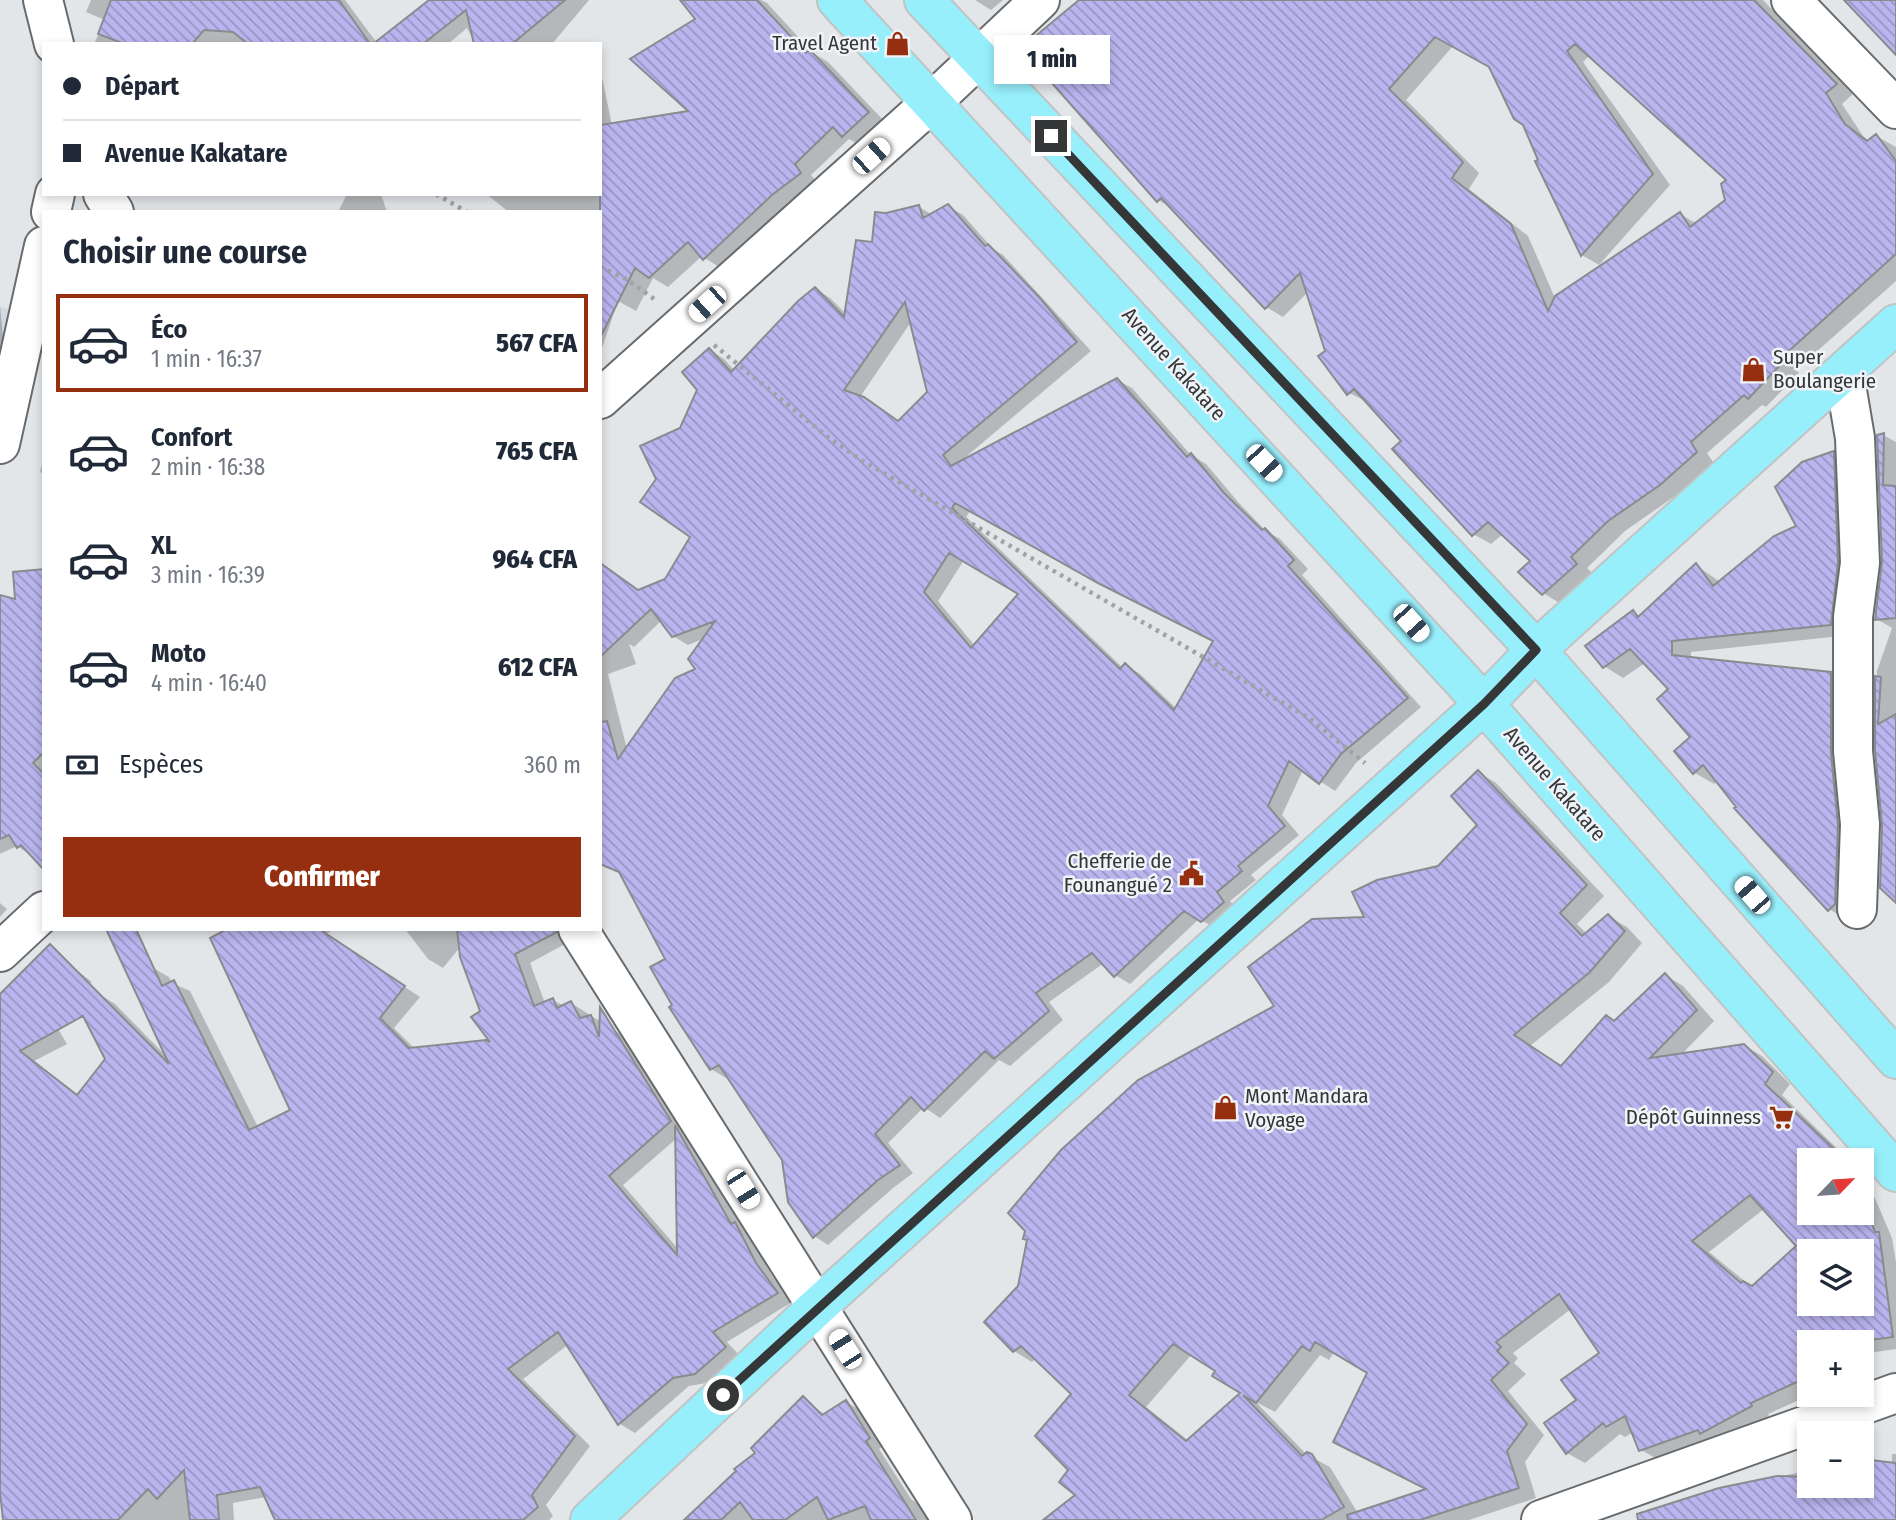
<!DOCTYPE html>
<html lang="fr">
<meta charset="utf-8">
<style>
:root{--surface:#fff;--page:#f6f6f7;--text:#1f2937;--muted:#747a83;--line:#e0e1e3;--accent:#962f0f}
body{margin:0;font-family:"Fira Sans Condensed",sans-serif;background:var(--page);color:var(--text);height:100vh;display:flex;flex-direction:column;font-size:26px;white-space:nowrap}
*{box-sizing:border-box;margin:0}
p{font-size:23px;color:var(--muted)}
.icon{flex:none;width:38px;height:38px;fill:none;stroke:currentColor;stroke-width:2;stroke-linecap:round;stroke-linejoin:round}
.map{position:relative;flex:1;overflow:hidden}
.side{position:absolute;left:42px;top:210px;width:560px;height:721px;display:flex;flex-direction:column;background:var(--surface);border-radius:0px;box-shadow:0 4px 10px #0003}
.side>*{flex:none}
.guide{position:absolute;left:42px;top:42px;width:560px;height:154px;border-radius:0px;box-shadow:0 4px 10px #0003;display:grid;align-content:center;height:154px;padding:0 21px;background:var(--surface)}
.needle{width:46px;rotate:65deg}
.fabs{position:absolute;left:1797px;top:1148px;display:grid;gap:14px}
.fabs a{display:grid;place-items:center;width:77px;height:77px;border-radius:0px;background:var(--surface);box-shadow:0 4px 10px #0003;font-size:35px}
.end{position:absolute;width:32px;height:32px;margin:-16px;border:9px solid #343637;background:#fff;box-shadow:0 0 0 4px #fff}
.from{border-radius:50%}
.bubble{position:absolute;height:49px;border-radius:0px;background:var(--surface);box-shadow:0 4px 10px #0003;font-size:23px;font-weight:800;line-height:49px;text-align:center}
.car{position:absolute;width:21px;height:42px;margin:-21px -10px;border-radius:9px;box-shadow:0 0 5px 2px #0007;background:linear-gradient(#fff 24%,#345 0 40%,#fff 0 76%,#345 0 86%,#fff 0)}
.guide b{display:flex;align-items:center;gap:24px;height:66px;font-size:26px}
.guide b+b{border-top:2px solid var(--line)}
.guide i{width:18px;height:18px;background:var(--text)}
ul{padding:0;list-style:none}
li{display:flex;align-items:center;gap:21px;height:98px;margin:0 14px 10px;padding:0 7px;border:4px solid transparent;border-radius:0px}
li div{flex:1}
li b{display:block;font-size:26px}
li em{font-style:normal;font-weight:800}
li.active{border-color:var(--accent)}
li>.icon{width:63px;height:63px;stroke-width:1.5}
h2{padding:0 21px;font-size:32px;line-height:84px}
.pay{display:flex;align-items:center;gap:18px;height:77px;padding:0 21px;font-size:26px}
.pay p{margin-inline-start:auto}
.primary-button{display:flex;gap:14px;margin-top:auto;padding:14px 21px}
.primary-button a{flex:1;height:80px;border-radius:0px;background:var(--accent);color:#fff;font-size:28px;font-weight:800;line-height:80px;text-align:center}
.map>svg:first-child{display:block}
.built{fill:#d1dae3}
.shadow{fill:#0003;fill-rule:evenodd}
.building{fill:url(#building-back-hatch);stroke:#8b8b8f;stroke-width:2;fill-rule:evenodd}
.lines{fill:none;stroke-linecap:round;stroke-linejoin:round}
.minor-casing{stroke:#686b6e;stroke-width:42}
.major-casing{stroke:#c2c3c3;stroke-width:42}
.path{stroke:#a0a3a5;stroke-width:4.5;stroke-dasharray:3.5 5;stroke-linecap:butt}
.minor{stroke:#fff;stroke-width:38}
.major{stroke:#98effc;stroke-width:38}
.route{stroke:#343637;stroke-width:9}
.labels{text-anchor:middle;stroke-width:5;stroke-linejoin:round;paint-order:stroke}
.poi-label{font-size:21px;fill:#343637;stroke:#f0f3f7;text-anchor:end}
.street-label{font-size:21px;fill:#343637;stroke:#f0f3f7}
</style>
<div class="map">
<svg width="1896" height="1520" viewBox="0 0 1896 1520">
<defs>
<pattern id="building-back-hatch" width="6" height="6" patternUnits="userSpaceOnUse" patternTransform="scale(1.75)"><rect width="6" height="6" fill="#bab5ef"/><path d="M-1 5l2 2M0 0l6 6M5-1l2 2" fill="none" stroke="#9894c2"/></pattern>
</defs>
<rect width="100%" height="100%" fill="#e3e6e9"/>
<path class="built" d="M0 307 14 310 0 359Z"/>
<path class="shadow" d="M91 0H345L377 43 432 0H589L552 44H475L467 28 448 44H94L105 20 86 12Z
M682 0H761L767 3 813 53 828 62 886 123 861 146 849 139 811 175 818 183 722 269 702 256 668 287 653 278 636 311 618 301 600 354V212H509L486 194H600V68L612 125 692 112 697 20Z
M975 0H1003L991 10Z
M1083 0H1763L1853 94 1842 104 1863 136 1869 141 1876 136 1896 147V281L1796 370 1799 373 1766 407 1762 405 1707 453 1713 462 1678 494 1625 531 1587 568 1593 574 1561 604 1543 593 1532 561 1503 534 1491 544 1473 534 1404 441 1368 402 1349 393 1327 352 1308 292 1283 317 1266 307 1175 210 1158 200ZM1453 46 1491 67 1525 124 1541 161 1537 162 1582 255 1599 265 1670 185 1583 62 1590 55 1729 181 1727 201 1697 224 1680 214 1555 298 1528 236 1469 189 1479 173 1406 100Z
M347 194H381L387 212H338Z
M948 206 963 215 993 249 1003 255 1091 351 961 461 1117 380 1132 388 1191 455 1206 464 1239 503 1267 532 1280 539 1308 569 1302 575 1421 707 1356 763 1335 791 1303 770 1282 815 1299 835 1251 875 1256 880 1230 901 1238 911 1217 929 1199 919 1130 984 1115 975 1104 963 1049 1002 1063 1020 1010 1066 999 1060 940 1118 924 1107 888 1143 913 1173 893 1188 828 1245 814 1236 784 1159 729 1076 726 1078 711 1069 674 1006 667 959 618 855 600 865V563L640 591 667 580 692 536 658 479 699 389 710 350 724 359 735 371 816 289 830 298 846 314 886 215 919 207 933 215ZM911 322 929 393 900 422 860 397ZM971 510 1215 641 1177 709 1140 674 1125 665 1123 668 966 517ZM964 560 1020 594 975 646 938 601ZM662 620 673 636 688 645 705 638 698 669 627 749 608 674 636 664 629 644 634 647Z
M0 306 5 358 0 436Z
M1883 435 1896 442V901L1884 825 1877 750V671L1892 628 1877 619 1884 562 1878 437Z
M1833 453 1853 464 1850 635 1691 652V658L1831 673 1850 685 1849 921 1829 909 1718 781 1714 784 1695 773 1677 751 1693 737 1671 689 1645 663 1623 678 1604 666 1633 612 1641 617 1696 565 1720 582 1798 527Z
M44 457V474L40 472Z
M44 571V864L17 846 0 854V611L17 601Z
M1478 772 1496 783 1604 896 1577 924 1587 934 1608 916 1627 927 1642 943 1609 982 1530 1046 1562 1068 1665 975 1683 986 1714 1021 1681 1055 1744 1045 1762 1056 1790 1084 1782 1095 1849 1160H1810V1213H1862V1173L1866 1177 1892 1238 1896 1262V1349L1862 1354V1342H1810V1395L1768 1414 1769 1416 1720 1444 1659 1460 1641 1450 1634 1432 1625 1437 1620 1434 1585 1463 1567 1453 1578 1401 1601 1353 1571 1309 1513 1353 1518 1358 1514 1363 1526 1374 1508 1391 1544 1435 1525 1462 1536 1498 1469 1520H1370L1429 1490 1369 1373 1334 1352 1329 1360 1320 1355 1275 1412 1256 1402 1307 1455 1330 1467 1362 1520H1055L1078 1495 1070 1470 1073 1394 1036 1358 1032 1362 1014 1351 1277 1007 1367 919 1439 867 1479 825ZM1764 1209 1798 1247 1753 1288 1709 1252ZM1810 1251H1862V1304H1810ZM1192 1354 1243 1393 1189 1441 1146 1407Z
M0 903 7 909 0 917Z
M231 929H333L326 935 420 997 394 1028 415 1049 496 1048 461 946 443 968 428 959 405 929H558L567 943 530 963 545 1003 553 1000 564 1006 571 1003 630 1040 691 1136 743 1229 751 1233 771 1274 792 1302 727 1342 740 1356 712 1382 689 1386 635 1433 620 1424 569 1344 523 1379 590 1446 546 1505 553 1516 549 1520H277L266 1497 233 1503 234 1520H10L0 995 48 948 92 982 49 1014 67 1044 34 1061 79 1096 107 1059 99 994 115 1004 168 1058 153 968 169 977 172 983 190 991 258 1127 292 1111ZM677 1138 679 1250 623 1185Z
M803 1398 825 1415 846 1402 860 1410 883 1446 879 1449 911 1499 918 1504 928 1520H701Z
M1892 1454H1896V1520H1665L1720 1490 1810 1470V1486H1862V1461L1892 1464Z"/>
<path class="building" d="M111 0H339L370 44H248L233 32 204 30 192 44H125L98 34Z
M429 0H565L512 44H474L466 10 423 44H373Z
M680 0H757L806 53 810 50 869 112 842 137 833 127 795 164 801 173 772 195 703 260 688 242 649 278 635 268 600 338V125L688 111 630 59 695 19Z
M1079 0H1754L1837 84 1826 93 1845 124 1867 141 1876 134 1896 161V254L1780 359 1783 362 1748 399 1744 395 1691 442 1697 452 1660 485 1608 521 1571 557 1577 564 1542 595 1518 572 1530 561 1488 522 1472 536 1392 449 1401 441 1354 389 1347 395 1318 356 1325 351 1300 273 1265 309 1161 198 1157 202 1021 48ZM1435 37 1489 67 1514 119 1523 125 1538 160 1535 161 1581 256 1653 174 1567 51 1575 44 1726 180 1721 184 1725 200 1690 227 1680 212 1555 296 1548 311 1511 224 1452 178 1463 162 1389 89Z
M1844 0H1896V55Z
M948 204 985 246 988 244 1039 297 1077 342 943 455 951 466 1117 378 1187 457 1191 453 1224 493 1262 530 1265 528 1294 560 1288 566 1408 698 1341 754 1319 784 1289 761 1268 806 1285 826 1238 866 1242 871 1217 892 1224 902 1201 922 1184 911 1114 977 1092 953 1036 993 1049 1011 994 1059 985 1051 924 1111 911 1097 875 1134 900 1165 878 1180 813 1238 788 1202 782 1160 719 1065 710 1070 669 1007 672 1005 650 967 665 959 619 872 600 864V722L607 721 618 759 675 678 695 669 688 659 715 621 672 637 651 609 600 657V563L638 590 665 579 690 537 640 502 656 479 640 446 680 428 697 390 682 372 709 348 731 372 798 301 815 287 844 317 856 240 872 242 875 212 886 213 919 205 923 218ZM905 302 927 392 898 421 864 397 844 390ZM955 503 1098 583 1213 641 1174 710 1125 663 1120 669 952 508ZM949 553 1018 594 971 648 924 592Z
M1884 433 1883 485 1896 486V618L1875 620 1882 562 1877 435Z
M1834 451 1838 562 1831 625 1672 641V655L1831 672V753L1838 825 1835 904 1828 911 1734 808 1736 807 1703 765 1693 774 1674 751 1690 737 1657 699 1668 689 1630 649 1603 668 1585 646 1633 610 1638 617 1696 563 1713 586 1774 536 1796 526 1775 487 1802 462Z
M44 569V752L33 763 44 774V870L21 845 17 848 9 835 0 839V595L15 599 13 572Z
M1875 676 1881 677 1878 724 1896 714V903L1880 888 1882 825 1875 750Z
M1478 770 1587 885 1560 913 1582 936 1608 914 1625 931 1590 972 1514 1035 1561 1066 1606 1015 1614 1021 1665 973 1697 1010 1650 1058 1744 1044 1773 1072 1765 1084 1846 1160H1810V1213H1868L1875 1232H1879L1893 1337 1856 1342H1810V1376L1751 1403 1752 1406 1700 1434 1698 1430 1639 1451 1625 1416 1606 1427 1603 1423 1566 1454 1544 1423 1576 1400 1561 1380 1599 1353 1559 1294 1496 1342 1501 1347 1497 1351 1509 1363 1491 1380 1527 1424 1507 1451 1519 1488 1420 1520H1348L1347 1515 1426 1489 1333 1442 1367 1373 1315 1342 1310 1351 1302 1346 1256 1403 1243 1395 1302 1456 1307 1452 1312 1454 1344 1507 1321 1520H1043L1075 1495 1059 1482 1068 1470 1035 1436 1071 1394 1021 1346 1013 1352 984 1322 1018 1286 1027 1240 1023 1239 1025 1231 1008 1213 1061 1150 1138 1080 1274 1006 1248 967 1312 919 1364 917 1352 892 1377 880 1438 866 1477 825 1451 796ZM1750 1195 1796 1246 1752 1286 1743 1281 1741 1283 1692 1241ZM1810 1251H1862V1304H1810ZM1173 1344 1215 1371 1212 1376 1240 1393 1186 1441 1129 1395Z
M106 929H136L162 986 174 980 249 1130 290 1110 210 938 227 929H319L405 986 380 1018 409 1048 486 1040 490 1042 471 1017 480 1011 460 957 457 929H556L557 932 515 954 534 1006 553 998 557 1008 571 1001 580 1018 591 1015 599 1037 600 1007 671 1121 609 1176 677 1255 675 1125 731 1224 735 1222 756 1263 778 1293 713 1332 726 1347 695 1374 673 1378 618 1425 558 1332 508 1369 575 1436 532 1495 538 1507 523 1520H275L260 1487 217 1495 219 1520H190L184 1470 157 1499 148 1489 118 1520H3L0 1492V994L50 944 169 1064ZM83 1016 105 1059 77 1095 20 1051Z
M803 1396 822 1415 846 1400 870 1438 866 1441 916 1520H871L865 1506 828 1520 817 1497 785 1520H753L740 1502 721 1520H684L736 1471 734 1469 755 1453 751 1448Z
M1862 1459 1896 1463V1520H1638L1637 1514 1719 1488 1777 1476 1810 1477V1486H1862Z"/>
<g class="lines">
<defs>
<path id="minor" d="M43 0 54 44
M1791 0 1896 109
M103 194 114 212
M51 212 55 194
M1844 373 1855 438 1860 563 1853 617V751L1860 824 1857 909
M600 399 933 101 1040 0
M0 444 44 246
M578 929 952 1520
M0 952 44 911
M1541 1520 1896 1393"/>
<path id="major" d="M837 0 1484 704 1896 1172
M924 0 1536 650 1896 1059
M590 1520 818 1306 1484 704 1536 650 1896 324"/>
</defs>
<use href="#minor" class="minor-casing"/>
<use href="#major" class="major-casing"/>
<path class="path" d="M436 194 467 212
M600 267 626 279 657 301
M714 345 829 438 861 460 1309 718 1365 763"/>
<use href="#minor" class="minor"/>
<use href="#major" class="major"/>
</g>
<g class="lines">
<path class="route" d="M723 1395 1484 704 1536 650 1051 136"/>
</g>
<defs>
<symbol id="shop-bare" viewBox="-9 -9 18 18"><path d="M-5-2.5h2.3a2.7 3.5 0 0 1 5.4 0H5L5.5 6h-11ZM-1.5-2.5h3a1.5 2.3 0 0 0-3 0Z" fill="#962f0f" stroke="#f0f3f7" stroke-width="2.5" paint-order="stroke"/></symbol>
<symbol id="civic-bare" viewBox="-9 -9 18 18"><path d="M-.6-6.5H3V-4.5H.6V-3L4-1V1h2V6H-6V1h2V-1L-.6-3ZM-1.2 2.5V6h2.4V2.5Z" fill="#962f0f" stroke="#f0f3f7" stroke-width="2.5" paint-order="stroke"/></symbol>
<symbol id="supermarket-bare" viewBox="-9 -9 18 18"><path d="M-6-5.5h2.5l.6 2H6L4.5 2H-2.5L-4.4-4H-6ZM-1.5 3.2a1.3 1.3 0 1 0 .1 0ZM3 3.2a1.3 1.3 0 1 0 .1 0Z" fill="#962f0f" stroke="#f0f3f7" stroke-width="2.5" paint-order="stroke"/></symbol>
</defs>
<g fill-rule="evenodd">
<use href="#shop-bare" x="880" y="26" width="35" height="35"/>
<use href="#shop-bare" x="1736" y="352" width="35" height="35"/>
<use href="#civic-bare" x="1174" y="856" width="35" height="35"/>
<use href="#shop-bare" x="1208" y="1090" width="35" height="35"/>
<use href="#supermarket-bare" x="1764" y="1100" width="35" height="35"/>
</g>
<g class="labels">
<g class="poi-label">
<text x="877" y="50">Travel Agent</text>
<text x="1773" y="364" text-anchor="start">Super<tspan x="1773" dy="24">Boulangerie</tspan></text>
<text x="1172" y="868">Chefferie de<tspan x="1172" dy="24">Founangué 2</tspan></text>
<text x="1245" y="1103" text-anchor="start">Mont Mandara<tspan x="1245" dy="24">Voyage</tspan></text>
<text x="1761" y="1124">Dépôt Guinness</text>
</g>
<g class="street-label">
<text transform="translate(1174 364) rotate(48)" y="7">Avenue Kakatare</text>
<text transform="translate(1555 784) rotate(49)" y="7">Avenue Kakatare</text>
</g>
</g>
</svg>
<div class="fabs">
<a><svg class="needle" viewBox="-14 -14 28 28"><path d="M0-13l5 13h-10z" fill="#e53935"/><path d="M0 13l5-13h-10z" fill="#747a83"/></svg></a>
<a><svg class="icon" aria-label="layers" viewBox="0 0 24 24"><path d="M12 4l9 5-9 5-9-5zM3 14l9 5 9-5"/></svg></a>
<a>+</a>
<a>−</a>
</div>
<i class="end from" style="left:723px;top:1395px"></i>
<i class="end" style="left:1051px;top:136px"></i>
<div class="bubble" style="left:994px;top:35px;width:116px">1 min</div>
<i class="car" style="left:871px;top:156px;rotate:48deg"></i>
<i class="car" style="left:707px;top:304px;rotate:228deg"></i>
<i class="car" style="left:1264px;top:463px;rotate:137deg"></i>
<i class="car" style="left:1411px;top:623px;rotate:138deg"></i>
<i class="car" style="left:1752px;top:895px;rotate:319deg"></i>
<i class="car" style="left:743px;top:1189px;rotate:148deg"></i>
<i class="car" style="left:845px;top:1349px;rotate:328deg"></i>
<div class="guide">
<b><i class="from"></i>Départ</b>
<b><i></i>Avenue Kakatare</b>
</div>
<section class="side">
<h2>Choisir une course</h2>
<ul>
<li class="active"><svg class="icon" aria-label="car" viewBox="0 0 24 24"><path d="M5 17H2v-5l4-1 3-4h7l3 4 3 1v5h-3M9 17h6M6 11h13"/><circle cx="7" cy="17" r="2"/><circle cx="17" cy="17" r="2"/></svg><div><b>Éco</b><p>1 min · 16:37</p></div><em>567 CFA</em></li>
<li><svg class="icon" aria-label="car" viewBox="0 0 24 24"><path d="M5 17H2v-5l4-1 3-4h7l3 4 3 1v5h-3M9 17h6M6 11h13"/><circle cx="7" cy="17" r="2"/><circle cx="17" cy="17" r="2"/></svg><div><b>Confort</b><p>2 min · 16:38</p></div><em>765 CFA</em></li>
<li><svg class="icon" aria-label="car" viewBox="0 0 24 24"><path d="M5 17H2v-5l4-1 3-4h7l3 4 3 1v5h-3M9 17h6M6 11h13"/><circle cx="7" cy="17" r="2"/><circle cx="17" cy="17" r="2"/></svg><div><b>XL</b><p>3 min · 16:39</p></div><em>964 CFA</em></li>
<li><svg class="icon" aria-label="car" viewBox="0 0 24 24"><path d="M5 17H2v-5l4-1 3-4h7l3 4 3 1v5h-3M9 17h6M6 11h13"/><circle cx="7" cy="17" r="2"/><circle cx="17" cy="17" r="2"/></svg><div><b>Moto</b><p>4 min · 16:40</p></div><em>612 CFA</em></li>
</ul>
<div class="pay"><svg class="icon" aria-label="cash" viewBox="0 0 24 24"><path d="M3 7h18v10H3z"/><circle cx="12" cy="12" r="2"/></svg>Espèces<p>360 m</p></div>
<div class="primary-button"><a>Confirmer</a></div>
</section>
</div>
